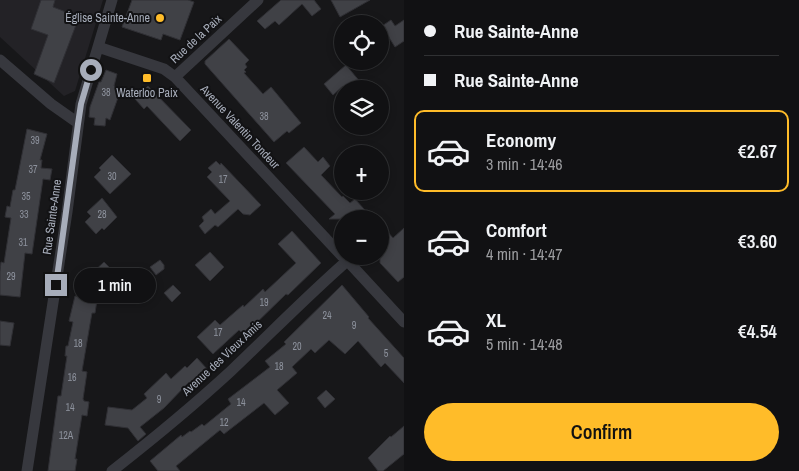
<!DOCTYPE html>
<meta charset="utf-8">
<style>
:root{--surface:#111113;--page:#1a1a1c;--text:#f1f3f6;--muted:#9c9da0;--line:#303133;--accent:#ffbc29}
body{margin:0;font-family:"Archivo Narrow",sans-serif;background:var(--page);color:var(--text);height:100vh;display:flex;flex-direction:column;font-size:19px;white-space:nowrap}
*{box-sizing:border-box;margin:0}
p{font-size:16px;color:var(--muted)}
.icon{flex:none;width:28px;height:28px;fill:none;stroke:currentColor;stroke-width:2;stroke-linecap:round;stroke-linejoin:round}
.map{position:relative;flex:1;overflow:hidden}
.side{display:flex;flex-direction:column;background:var(--surface);width:395px}
.side>*{flex:none}
.banner{display:grid;align-content:center;height:110px;padding:0 20px;background:var(--surface)}
.buttons{position:absolute;left:334px;top:15px;display:grid;gap:10px}
.buttons a{display:grid;place-items:center;width:55px;height:55px;border-radius:50%;background:var(--surface);box-shadow:0 2px 8px #0003,0 0 0 1px var(--line);font-size:25px}
.end{position:absolute;width:22px;height:22px;margin:-11px;border:6px solid #a7adba;background:#111;box-shadow:0 0 0 2px #111}
.from{border-radius:50%}
.bubble{position:absolute;height:35px;border-radius:18px;background:var(--surface);box-shadow:0 2px 8px #0003,0 0 0 1px var(--line);font-size:16px;font-weight:600;line-height:35px;text-align:center}
.banner b{display:flex;align-items:center;gap:18px;height:48px;font-size:19px}
.banner b+b{border-top:1px solid var(--line)}
.banner i{width:12px;height:12px;background:var(--text)}
ul{padding:0;list-style:none}
li{display:flex;align-items:center;gap:15px;height:82px;margin:0 10px 8px;padding:0 10px;border:2px solid transparent;border-radius:10px}
li div{flex:1}
li b{display:block;font-size:19px}
li em{font-style:normal;font-weight:600}
li.selected{border-color:var(--accent)}
li>.icon{width:45px;height:45px;stroke-width:1.5}
.action{display:flex;gap:10px;margin-top:auto;padding:10px 20px}
.action a{flex:1;height:58px;border-radius:30px;background:var(--accent);color:#111;font-size:20px;font-weight:600;line-height:58px;text-align:center}
main{display:flex;flex:1;min-height:0}
.map>svg:first-child{display:block}
.built{fill:#232226}
.building{fill:#404146;stroke:#303035}
.lines{fill:none;stroke-linecap:round;stroke-linejoin:round}
.street{stroke:#37383e;stroke-width:11}
.route{stroke:#a7adba;stroke-width:6}
.poi-dot{fill:#ffbc29;stroke:#121214;stroke-width:2}
.labels{text-anchor:middle;stroke-width:4;stroke-linejoin:round;paint-order:stroke}
.number-label{font-size:10px;fill:#8d929d}
.poi-label{font-size:12px;fill:#a7adba;stroke:#121214;text-anchor:end}
.street-label{font-size:12px;fill:#a7adba;stroke:#121214}
</style>
<main>
<div class="map">
<svg width="404" height="471" viewBox="0 0 404 471">
<rect width="100%" height="100%" fill="#171719"/>
<path class="built" d="M0 0H103L75 91 64 96 0 37Z"/>
<path class="building" d="M41 0H55L53 7 79 17 54 83 34 74 48 35 31 29Z
M132 0H188L194 2 180 40 163 34 161 40 122 27Z
M281 0H314L321 9 312 16 302 4 279 25 275 21 265 29 257 21Z
M331 0H370L340 17Z
M391 20 395 26 404 20V41L395 47 382 26Z
M229 39 249 60 245 64 247 67 244 70 246 72 244 73 263 94 271 87 301 123 289 133 287 131 274 142 205 64V61Z
M346 65 366 89H346L343 86 333 95 324 84Z
M106 70 117 74 114 86 121 89 110 120 106 118 105 126 94 125 95 118 89 117 90 107 99 82H101Z
M148 86 191 130 180 141 147 106 144 109 135 99Z
M27 129 47 134 40 160H42L41 168 52 169 50 180 43 179 32 254 25 253 20 297 0 295V271L1 262 4 263 11 218 5 217 7 206 10 207 13 190H15Z
M304 147 318 162 323 157 330 166 321 175 342 197 343 196 350 203 355 199 373 219H329L335 214 286 163Z
M112 155 131 174 110 194 94 177 101 170 99 168Z
M216 161 220 165 221 163 261 205 250 215 243 214 238 209 218 227 215 225 205 234 199 226 204 221 202 217 211 209 215 214 230 201 207 177 212 172 208 168Z
M102 198 117 217 104 230 102 228 96 234 85 222 91 216 87 212Z
M380 223 393 238 404 228V277L398 282 380 263Z
M292 231 321 263 288 295 286 294 244 335 239 330 213 354 197 337 215 320 220 325 243 305 244 307 263 289 265 292 296 263 278 244Z
M210 252 224 267 210 281 195 265Z
M160 260 164 265V269L156 275 150 267Z
M104 262 117 275 102 290 89 276Z
M173 285 181 293 172 302 164 293Z
M342 285 369 317 368 318 404 358V383L385 363 381 367 358 341 345 354 329 340 315 353 311 349 292 367 297 373 277 390 289 403 275 415 264 403 224 434 220 430 176 466 180 471H158L150 461 181 435 182 437 190 431 191 432 202 424 204 426 231 404 228 399 270 367 265 361 286 344 284 342Z
M75 296 97 300 95 313H92L90 324 82 371 87 372 83 399 84 401 89 402 87 416 82 415 75 459H77L75 471H48L58 396H61L67 356H65L66 346H68L73 322 69 321Z
M0 321 14 323 10 346 0 345Z
M197 358 208 370 192 385 189 382 164 408 140 427 146 434 138 441 128 428 105 425 108 407 132 410 147 398 144 394 166 373 171 379 185 366 187 368Z
M326 390 335 399 325 408 317 398Z
M404 426V454L383 471H378L368 458 390 436 391 437Z"/>
<g class="lines">
<path class="street" d="M98 47 164 69 175 77 342 256
M0 60 51 104 78 123
M175 77 258 0
M343 256 404 322
M27 471 67 212 81 104 112 0
M112 471C153 439 193 406 231 371 270 334 307 296 347 261"/>
</g>
<g class="lines">
<path class="route" d="M56 285 78 124 81 104 91 70"/>
</g>
<g class="poi-dot">
<circle cx="160" cy="18" r="5"/>
<rect x="142" y="73" width="10" height="10" rx="2.5"/>
</g>
<g class="labels">
<g class="number-label">
<text x="106" y="96">38</text>
<text x="264" y="120">38</text>
<text x="35" y="144">39</text>
<text x="33" y="173">37</text>
<text x="112" y="180">30</text>
<text x="223" y="183">17</text>
<text x="26" y="200">35</text>
<text x="24" y="218">33</text>
<text x="102" y="218">28</text>
<text x="23" y="246">31</text>
<text x="11" y="280">29</text>
<text x="264" y="306">19</text>
<text x="327" y="319">24</text>
<text x="354" y="329">9</text>
<text x="218" y="336">17</text>
<text x="78" y="347">18</text>
<text x="297" y="350">20</text>
<text x="386" y="357">5</text>
<text x="279" y="370">18</text>
<text x="72" y="381">16</text>
<text x="159" y="403">9</text>
<text x="241" y="406">14</text>
<text x="70" y="411">14</text>
<text x="224" y="426">12</text>
<text x="66" y="439">12A</text>
</g>
<g class="poi-label">
<text x="150" y="22">Église Sainte-Anne</text>
<text x="147" y="97" text-anchor="middle">Waterloo Paix</text>
</g>
<g class="street-label">
<text transform="translate(196 39) rotate(-43)" y="4">Rue de la Paix</text>
<text transform="translate(240 127) rotate(47)" y="4">Avenue Valentin Tondeur</text>
<text transform="translate(52 217) rotate(-82)" y="4">Rue Sainte-Anne</text>
<text transform="translate(222 358) rotate(-43)" y="4">Avenue des Vieux Amis</text>
</g>
</g>
</svg>
<div class="buttons">
<a><svg class="icon" aria-label="locate" viewBox="0 0 24 24"><circle cx="12" cy="12" r="6"/><path d="M12 2v4M12 18v4M2 12h4M18 12h4"/></svg></a>
<a><svg class="icon" aria-label="layers" viewBox="0 0 24 24"><path d="M12 4l9 5-9 5-9-5zM3 14l9 5 9-5"/></svg></a>
<a>+</a>
<a>−</a>
</div>
<i class="end from" style="left:91px;top:70px"></i>
<i class="end" style="left:56px;top:285px"></i>
<div class="bubble" style="left:74px;top:268px;width:82px">1 min</div>
</div>
<section class="side">
<div class="banner">
<b><i class="from"></i>Rue Sainte-Anne</b>
<b><i></i>Rue Sainte-Anne</b>
</div>
<ul>
<li class="selected"><svg class="icon" aria-label="car" viewBox="0 0 24 24"><path d="M5 17H2v-5l4-1 3-4h7l3 4 3 1v5h-3M9 17h6M6 11h13"/><circle cx="7" cy="17" r="2"/><circle cx="17" cy="17" r="2"/></svg><div><b>Economy</b><p>3 min · 14:46</p></div><em>€2.67</em></li>
<li><svg class="icon" aria-label="car" viewBox="0 0 24 24"><path d="M5 17H2v-5l4-1 3-4h7l3 4 3 1v5h-3M9 17h6M6 11h13"/><circle cx="7" cy="17" r="2"/><circle cx="17" cy="17" r="2"/></svg><div><b>Comfort</b><p>4 min · 14:47</p></div><em>€3.60</em></li>
<li><svg class="icon" aria-label="car" viewBox="0 0 24 24"><path d="M5 17H2v-5l4-1 3-4h7l3 4 3 1v5h-3M9 17h6M6 11h13"/><circle cx="7" cy="17" r="2"/><circle cx="17" cy="17" r="2"/></svg><div><b>XL</b><p>5 min · 14:48</p></div><em>€4.54</em></li>
</ul>
<div class="action"><a>Confirm</a></div>
</section>
</main>
